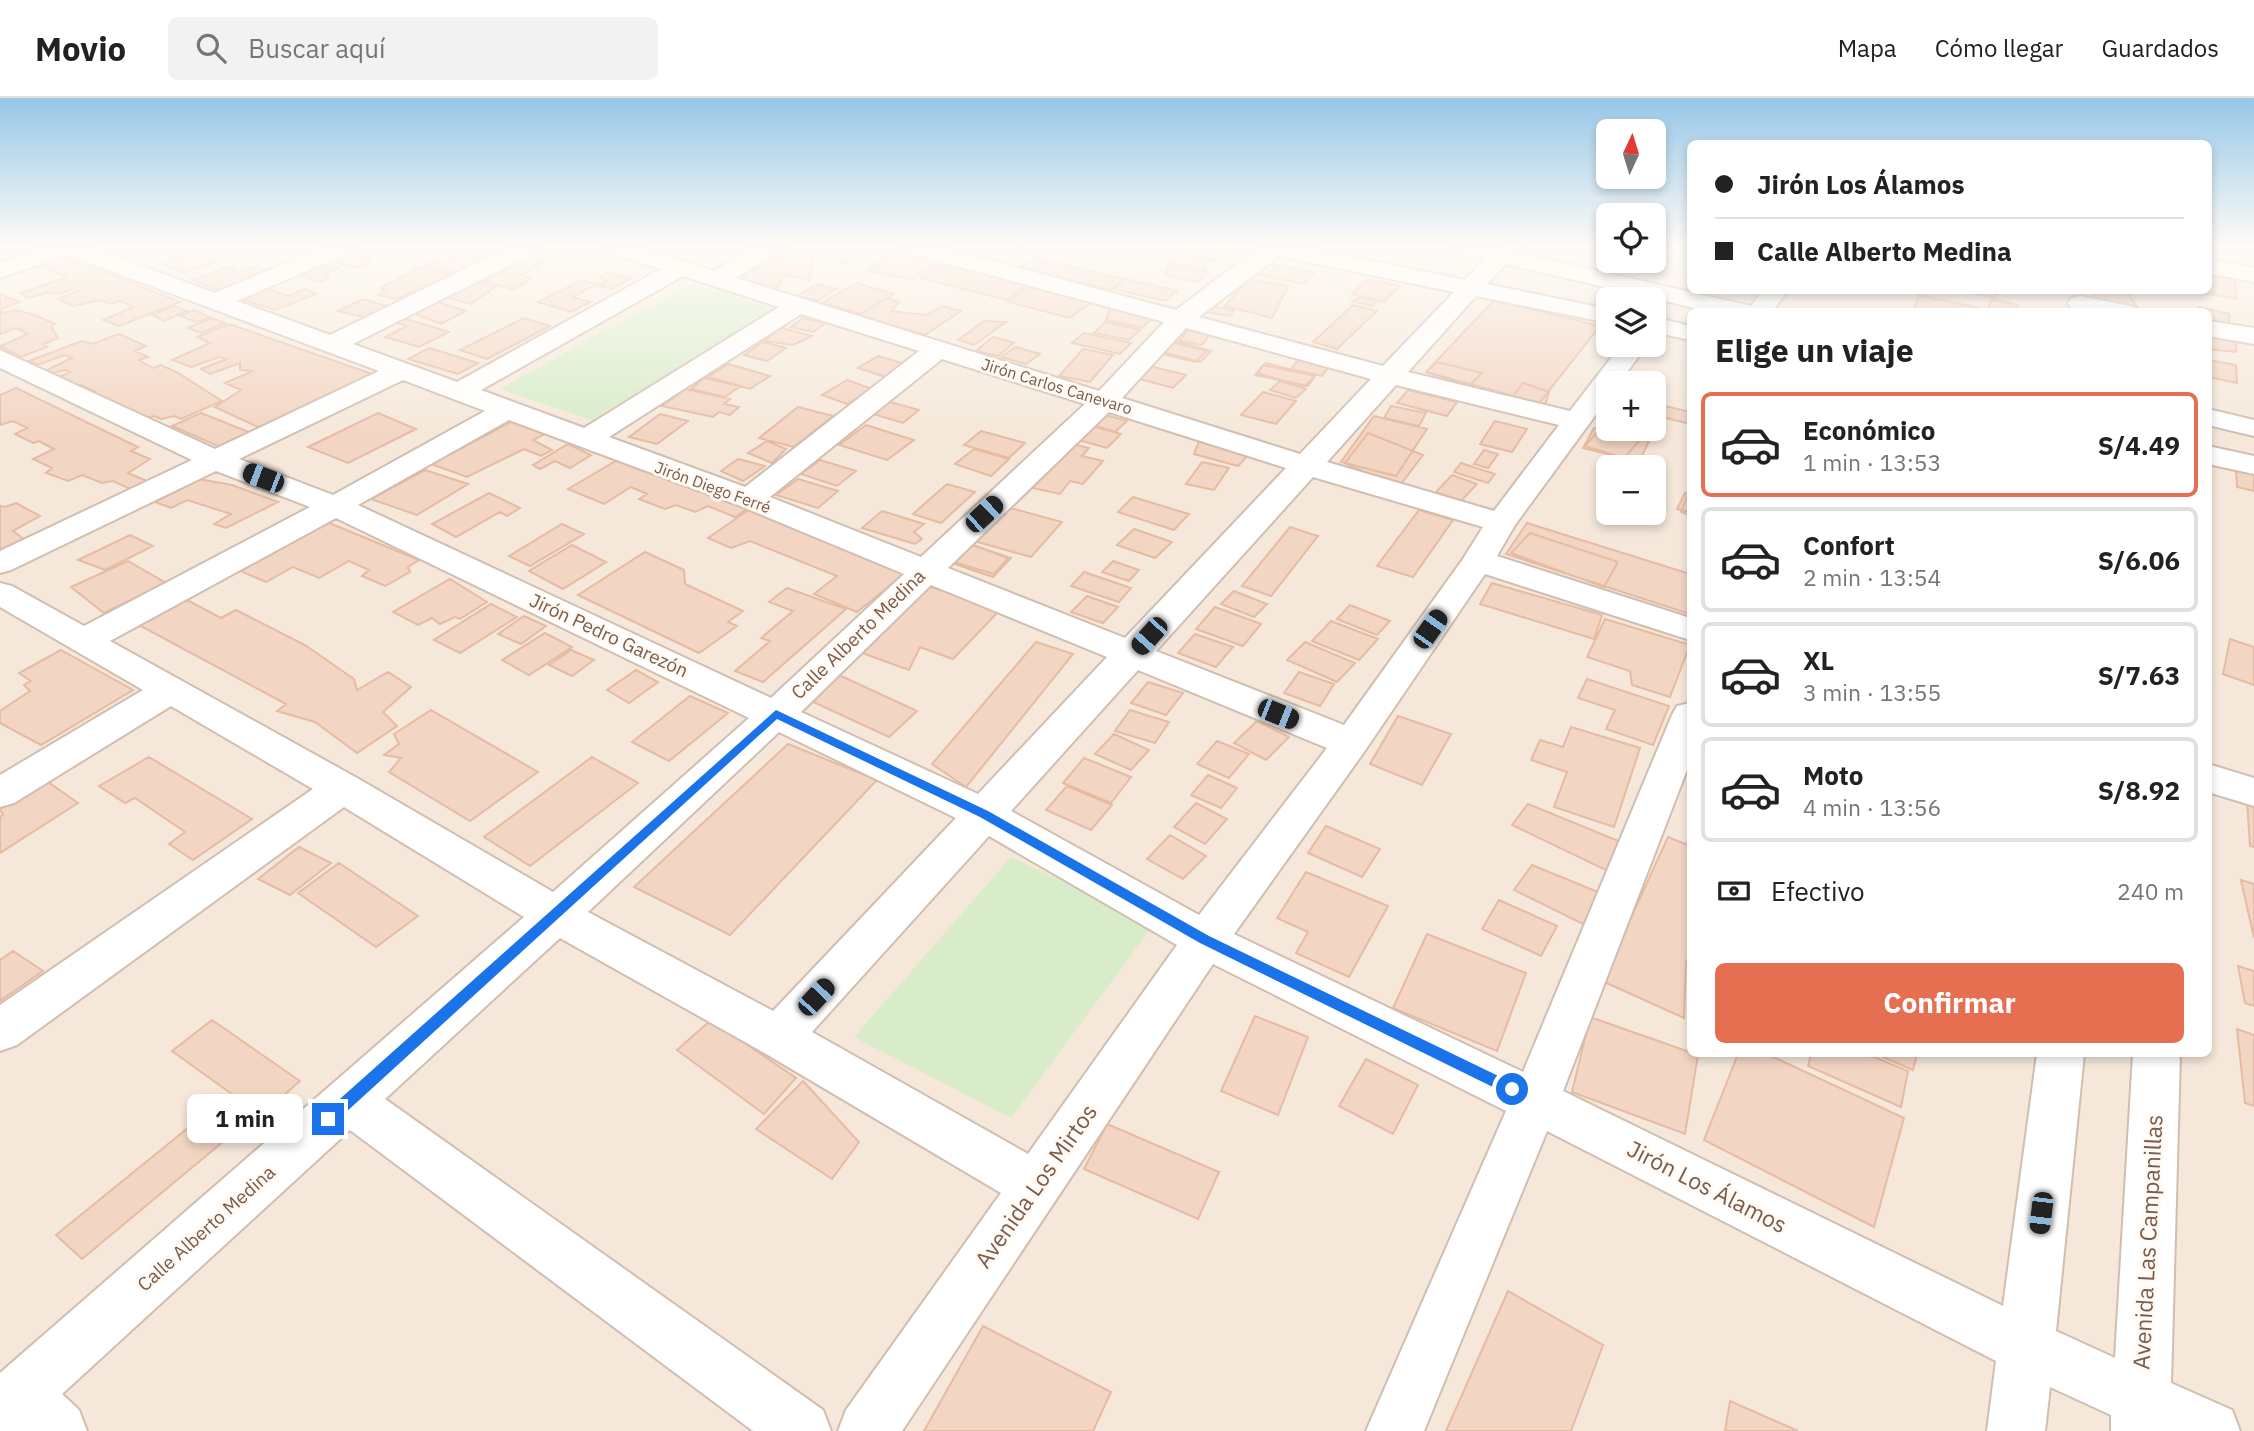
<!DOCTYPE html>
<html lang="es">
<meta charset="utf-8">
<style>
:root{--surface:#fff;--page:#f2f2f2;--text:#222;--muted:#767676;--line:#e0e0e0;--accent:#e76f51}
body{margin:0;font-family:"IBM Plex Sans",sans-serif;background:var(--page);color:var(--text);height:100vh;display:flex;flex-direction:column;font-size:26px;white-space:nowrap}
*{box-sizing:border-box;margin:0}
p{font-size:23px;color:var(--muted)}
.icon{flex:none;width:38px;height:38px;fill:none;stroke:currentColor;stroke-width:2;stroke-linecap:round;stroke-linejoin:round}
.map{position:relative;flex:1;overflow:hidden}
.details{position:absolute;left:1687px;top:210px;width:525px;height:749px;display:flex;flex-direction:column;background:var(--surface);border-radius:10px;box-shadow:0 4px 10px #0003}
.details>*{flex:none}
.guide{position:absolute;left:1687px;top:42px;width:525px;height:154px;border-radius:10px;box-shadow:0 4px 10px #0003;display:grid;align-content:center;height:154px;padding:0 28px;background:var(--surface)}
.needle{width:46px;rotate:4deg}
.buttons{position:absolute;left:1596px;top:21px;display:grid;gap:14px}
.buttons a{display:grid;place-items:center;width:70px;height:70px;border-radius:10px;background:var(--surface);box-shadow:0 4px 10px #0003;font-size:35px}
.end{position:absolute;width:32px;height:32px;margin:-16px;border:9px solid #1a73e8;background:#fff;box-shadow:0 0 0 4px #fff}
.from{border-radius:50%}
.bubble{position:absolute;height:49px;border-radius:10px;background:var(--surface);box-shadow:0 4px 10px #0003;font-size:23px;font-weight:800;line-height:49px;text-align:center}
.car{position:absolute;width:21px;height:42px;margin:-21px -10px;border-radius:9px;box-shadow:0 0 5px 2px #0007;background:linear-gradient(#222 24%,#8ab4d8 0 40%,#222 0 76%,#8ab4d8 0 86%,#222 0)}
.guide b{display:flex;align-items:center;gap:24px;height:66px;font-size:26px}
.guide b+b{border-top:2px solid var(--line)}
.guide i{width:18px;height:18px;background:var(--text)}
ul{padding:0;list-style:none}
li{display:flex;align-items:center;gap:21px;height:105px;margin:0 14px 10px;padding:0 14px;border:4px solid var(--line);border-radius:10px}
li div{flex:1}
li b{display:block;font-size:26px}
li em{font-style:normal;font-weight:800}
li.selected{border-color:var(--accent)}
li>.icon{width:63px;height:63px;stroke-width:1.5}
h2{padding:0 28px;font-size:32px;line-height:84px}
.pay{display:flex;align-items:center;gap:18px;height:77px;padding:0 28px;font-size:26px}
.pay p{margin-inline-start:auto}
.cta{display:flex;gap:14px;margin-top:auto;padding:14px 28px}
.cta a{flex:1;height:80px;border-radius:10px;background:var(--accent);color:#fff;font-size:28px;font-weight:800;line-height:80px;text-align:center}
header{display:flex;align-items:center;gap:42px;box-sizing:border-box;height:98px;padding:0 35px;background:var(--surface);border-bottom:2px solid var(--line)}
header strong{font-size:33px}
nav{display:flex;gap:38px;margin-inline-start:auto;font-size:24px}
.search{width:490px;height:63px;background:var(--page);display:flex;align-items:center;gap:18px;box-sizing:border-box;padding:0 24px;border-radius:10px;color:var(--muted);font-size:26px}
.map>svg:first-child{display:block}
.residential{fill:#f5e8da;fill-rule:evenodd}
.green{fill:#d8ecc9}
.building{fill:#f3d5c3;stroke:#e6bba3;stroke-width:2}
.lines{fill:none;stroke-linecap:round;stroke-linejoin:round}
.minor-casing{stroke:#d1beb0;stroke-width:4}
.minor{fill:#fff;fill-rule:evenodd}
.route{fill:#1a73e8}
.labels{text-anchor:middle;stroke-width:6;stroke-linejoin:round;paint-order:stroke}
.far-street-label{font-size:16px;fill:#7a5c4d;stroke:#fffaf3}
.street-label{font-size:19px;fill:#7a5c4d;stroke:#fffaf3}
.near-street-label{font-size:23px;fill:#7a5c4d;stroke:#fffaf3}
</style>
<header>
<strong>Movio</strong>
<div class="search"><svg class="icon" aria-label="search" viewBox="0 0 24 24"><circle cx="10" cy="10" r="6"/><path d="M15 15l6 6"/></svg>Buscar aquí</div>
<nav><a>Mapa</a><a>Cómo llegar</a><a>Guardados</a></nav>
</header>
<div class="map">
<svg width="2254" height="1333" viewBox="0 0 2254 1333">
<rect width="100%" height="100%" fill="#fdf6ec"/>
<path class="residential" d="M0 149H1608V163H1654V149H1690V192H2208L2209 149H2254V1333H0ZM1608 201H1654V247H1608ZM1690 214H2208V956H1690ZM1608 285H1654V331H1608ZM1608 369H1654V415H1608Z"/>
<path class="green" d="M691 186 776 211 591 322 500 291Z
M1011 759 1154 826 1011 1020 854 939Z"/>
<path class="building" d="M24 149H48L28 158 13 153Z
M145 149H169L142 159 129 155Z
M180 149H246L249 150 185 175 160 165 190 154Z
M359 149H406L385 158 376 156 361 161 370 164 356 170 328 162Z
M473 149H514L459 176 425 167 435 162 444 163Z
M545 149H585L567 159 543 151Z
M795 149H873L847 165Z
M952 149H1003L1012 152 998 161Z
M1218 149 1233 153 1221 164 1164 150Z
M793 151 814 157 809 183 786 176 775 192 737 180Z
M540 152 554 158 522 177 531 181 512 192 485 183 502 174 500 171Z
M895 153 940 162 912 182 866 172Z
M1178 154 1211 162 1204 168 1207 173 1166 164Z
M64 158 180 204 119 228 103 222 134 209 120 203 110 206 100 202 73 208 58 201 78 193 73 191 58 196 50 194 28 200 21 195 67 179 38 167Z
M1033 159 1123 181 1111 192 1019 169Z
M319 165 339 170 324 177 329 180 320 184 294 176Z
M1266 165 1314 175 1304 186 1255 176Z
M941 166 1027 187 1007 202 920 180Z
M1169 167 1207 176 1197 184 1165 177Z
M255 168 269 174 221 193 193 182 227 169 236 171 228 174 235 177Z
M422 168 452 177 396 201 378 197 385 192 381 190Z
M609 174 630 181 612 191 598 188 606 183 600 179Z
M2208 177 2234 181 2237 201 2194 193 2208 192Z
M1125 181 1177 193 1165 203 1113 191Z
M1249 181 1288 188 1272 220 1225 208Z
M1368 181 1400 188 1384 204 1352 196Z
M582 182 597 186 572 199 590 204 571 214 538 204Z
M475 183 495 189 471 206 445 199Z
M856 185 894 196 861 216 822 205Z
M817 186 836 191 817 203 798 198Z
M264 189 288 198 305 191 316 196 275 212 238 200Z
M1030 189 1090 205 1070 220 1008 204Z
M1959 192H1998L1995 200Z
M2092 192H2126L2140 213 2098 204Z
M0 196 19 204 0 211 3 215 15 212 35 217 55 226 51 229 58 240 43 246 47 249 21 259 0 248 28 236 16 230 0 236Z
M1919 197 1988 212 1991 201 2018 207 2017 214H1913Z
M1360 199 1377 203 1373 208 1352 203Z
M886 200 899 204 891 213 927 217 942 208 961 213 925 237 858 218Z
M363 201 389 209 367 220 338 213Z
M1494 202 1600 228 1539 305 1426 274Z
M438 204 466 213 441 226 413 215Z
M1205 207 1234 212 1230 218 1205 214Z
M1353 207 1377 213 1337 251 1313 244Z
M174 208 187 213 164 223 153 217Z
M2199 209 2230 216 2228 230 2208 225V214H2198Z
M1110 210 1153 220 1141 230 1106 222Z
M194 212 210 219 196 224 180 218Z
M212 220 225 225 201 235 188 230Z
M524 220 550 228 487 261 460 252Z
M803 220 826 225 813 234 791 229Z
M406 221 449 234 419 249 385 239 407 228 397 225Z
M984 223 1006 224 974 247 958 242Z
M1105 224 1140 232 1129 242 1094 235Z
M229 226 378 278 262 331 215 309 241 292 225 285 253 273 240 272V265L210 276 201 271 227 261 219 259 191 269 172 262 210 245 197 239Z
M779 229 812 238 793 247 765 243Z
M1188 232 1210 236 1202 247 1179 243Z
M2208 233 2237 239 2236 254 2208 251Z
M1084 235 1131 245 1120 256 1072 245Z
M119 236 146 248 135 253 148 259 139 262 153 270 161 267 178 275 222 303 181 321 174 318 161 321 154 318 148 320 113 303 107 305 90 297 96 294 81 287H74L57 280 70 274 65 272 53 275 47 272 72 260 65 257 37 267 29 263 82 243 92 246Z
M993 239 1014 245 998 258 976 253Z
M1175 243 1211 253 1201 264 1162 254Z
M763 244 786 250 767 263 744 257Z
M1174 245 1207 253 1195 264 1162 256Z
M1016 249 1040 256 1026 266 1001 259Z
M429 250 439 253 478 265 458 276 408 261Z
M1083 251 1113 257 1090 284 1059 278Z
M878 258 905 266 885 279 858 270Z
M1298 262 1329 268 1322 278 1291 271Z
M2208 262 2236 267 2237 285 2208 279Z
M1437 264 1482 275 1469 288 1426 274Z
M1266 265 1315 278 1304 289 1257 275Z
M728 266 770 278 750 291 708 279Z
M1263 267 1315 278 1308 288 1255 277Z
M1150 268 1186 277 1173 290 1136 280Z
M704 280 740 288 725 299 691 291Z
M847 282 872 291 847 306 822 297Z
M1280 283 1306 291 1296 300 1270 292Z
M1523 285 1549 294 1544 310 1511 301Z
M16 290 138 349 131 353 150 361 128 375 147 383 130 391 113 383 102 385 82 377 68 383 46 375 52 370 33 361 54 351 39 343 33 345 15 336 27 330 13 323 0 327V297Z
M685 291 730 301 724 306 739 309 730 317 719 314 713 319 662 308Z
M1408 292 1457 304 1447 318 1397 305Z
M1263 294 1296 303 1276 326 1241 317Z
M890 304 919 312 903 325 873 316Z
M1657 306 1690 314V326L1654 317Z
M1391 308 1426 315 1419 328 1384 320Z
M798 309 833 318 794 349 759 340Z
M201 315 249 334 220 349 172 328Z
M378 315 416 331 348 365 308 349Z
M1098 315 1127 323 1115 334 1092 327Z
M660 316 688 323 657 346 629 339Z
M1374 318 1427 331 1396 378 1341 364Z
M513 323 547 335 533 342 552 352 541 358 524 351 467 379 431 366Z
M1495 323 1527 331 1512 354 1480 346Z
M866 327 914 342 887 362 839 347Z
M1089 327 1121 336 1107 350 1075 341Z
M1594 330 1649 343 1639 364 1583 350Z
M1599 332 1639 343 1624 360 1585 348Z
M981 333 1025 345 1009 360 964 347Z
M1368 335 1423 357 1398 390 1345 365Z
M767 343 786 351 772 365 748 355Z
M1199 343 1248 357 1238 368 1194 356Z
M1067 345 1089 350 1082 358 1103 363 1083 386 1070 383 1060 396 1028 389Z
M568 346 591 357 570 370 555 363 540 371 533 367Z
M974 351 1009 361 991 378 955 366Z
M1484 352 1498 356 1488 370 1474 366Z
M619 361 747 411 735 419 708 408 695 414 676 407 665 411 639 401 647 396 631 389 604 406 568 391Z
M738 361 765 368 743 383 721 373Z
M820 362 856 373 837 388 801 376Z
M1202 364 1229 370 1214 392 1186 386Z
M1461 365 1495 376 1488 385 1454 374Z
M2236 370 2254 375V393L2237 389Z
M425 372 468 386 417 417 371 401Z
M1452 377 1477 386 1461 403 1436 394Z
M199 381 232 387 278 404 226 430 214 426 231 416 187 402 171 410 155 404Z
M798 381 838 393 818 410 776 397Z
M947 386 975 394 941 425 913 416Z
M489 395 520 410 507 418 500 414 456 439 432 426Z
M1685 395 1690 397V414L1677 411Z
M1133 399 1189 416 1174 432 1118 414Z
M1687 399 1690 400V417L1681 414Z
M16 405 40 418 13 433 25 442 0 452V408L5 409Z
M1007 409 1062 424 1031 459 974 443Z
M750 411 908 473 857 514 814 496 837 478 750 443 731 450 708 440Z
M1419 412 1453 422 1413 479 1377 468Z
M882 413 924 426 914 434 922 441 915 446 862 430Z
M327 424 419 462 408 469 410 474 385 488 362 478 369 472 349 463 319 480 293 469 266 484 238 472Z
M1527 425 1690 476V516L1506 456Z
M562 426 584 436 530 468 509 458Z
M1290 429 1318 438 1271 498 1242 488Z
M1134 431 1172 444 1155 460 1117 447Z
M1530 435 1618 464 1604 489 1511 455Z
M130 437 153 448 105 472 78 462Z
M966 445 1011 460 993 479 946 463Z
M968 445 1008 460 994 476 947 462Z
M572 447 606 464 563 491 529 473Z
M645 454 684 472 685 486 743 513 728 524 737 528 699 555 578 497Z
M128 463 166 485 104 515 71 489Z
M1113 463 1139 472 1129 483 1102 474Z
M1084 474 1131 490 1119 504 1071 488Z
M450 481 487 504 460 521 455 519 440 526 432 520 418 527 393 514Z
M1492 485 1602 517 1594 541 1480 506Z
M922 486 1000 512 953 561 920 549 909 572 854 552Z
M787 490 846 511 763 584 735 573 770 543 761 540 793 513 769 504Z
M1234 493 1267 506 1254 519 1221 506Z
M1087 498 1118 509 1103 525 1071 514Z
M185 501 221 520 236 512 305 547 354 581 357 592 388 574 411 589 383 614 397 628 357 655 315 624 277 613 286 606 137 526Z
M491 506 517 519 460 555 434 542Z
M1350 507 1390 523 1377 537 1337 521Z
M1215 509 1261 526 1243 548 1196 531Z
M524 518 546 528 521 546 498 536Z
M1605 521 1690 547 1670 599 1632 587 1630 573 1587 559Z
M1331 523 1378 541 1359 562 1312 543Z
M545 535 572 549 529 577 502 562Z
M1195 536 1233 549 1216 569 1178 555Z
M2230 541 2254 549V587L2223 576Z
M1036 544 1073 556 966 689 932 666Z
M1305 544 1355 565 1337 584 1287 562Z
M61 552 133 592 41 647 0 625V613L30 593 24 587 31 583 19 575Z
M571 552 594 562 572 578 549 567Z
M636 572 658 584 629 605 607 592Z
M1299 574 1334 586 1320 608 1284 595Z
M839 577 917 613 889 639 809 602Z
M1587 581 1669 608 1653 647 1606 631 1615 612 1578 600Z
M1148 584 1183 595 1166 617 1131 605Z
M690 598 728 615 669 663 632 644Z
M431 612 538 674 470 723 389 674 401 660 384 657 399 646 394 636Z
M1130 612 1169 624 1155 645 1115 633Z
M1398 618 1451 636 1422 687 1370 666Z
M1257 623 1289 639 1266 662 1234 645Z
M1571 629 1640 650 1614 729 1554 709 1567 674 1531 662 1540 642 1563 649Z
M1114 636 1149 652 1131 672 1095 656Z
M1217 643 1249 656 1229 680 1197 666Z
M788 646 877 682 730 837 634 789Z
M149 659 252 721 193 762 169 746 185 734 135 700 125 705 99 688Z
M592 659 638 685 530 768 484 739Z
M1084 660 1131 679 1111 705 1063 685Z
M1208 677 1237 690 1221 710 1191 697Z
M48 684 78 705 0 755V719L3 717 0 711Z
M1067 688 1112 707 1091 732 1046 712Z
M2247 703 2254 706V749L2250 748Z
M1196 705 1227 721 1205 746 1174 729Z
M1528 706 1626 746 1612 775 1512 727Z
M1326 728 1380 751 1362 779 1308 755Z
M1170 737 1206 758 1183 781 1147 761Z
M1668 739 1690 748V864L1686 863 1684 920 1602 883Z
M299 749 331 765 290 797 258 781Z
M339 765 418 818 376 849 298 795Z
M1532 767 1603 796 1587 828 1514 792Z
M1306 774 1388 808 1349 879 1296 855 1308 834 1277 820Z
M2241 782 2254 786V840Z
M1499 802 1557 828 1541 858 1482 831Z
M1427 836 1526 875 1497 953 1393 910Z
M13 853 43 873 0 903V862Z
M2238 868 2254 873V908L2245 905Z
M1255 918 1308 939 1278 1017 1221 993Z
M1590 919 1698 957 1685 1036 1572 994Z
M212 922 300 983 261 1017 172 953Z
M711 922 796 980 764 1016 677 952Z
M2237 931 2254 937V1008L2245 1005Z
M1738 956H1767L1904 1020 1874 1129 1704 1042Z
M1811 956H1867L1908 973 1901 1009 1808 968Z
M1876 956H1917L1913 972Z
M1366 961 1418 987 1393 1036 1339 1008Z
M803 983 859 1044 832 1081 756 1031Z
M215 1008 242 1028 82 1161 56 1137Z
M1107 1026 1219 1074 1198 1121 1084 1071Z
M1508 1193 1603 1247 1571 1333H1446Z
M983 1228 1111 1294 1093 1333H924Z
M1730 1303 1798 1333H1725Z"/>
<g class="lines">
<defs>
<path id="minor" d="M45 149H90L215 195 323 149H354L351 154 237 203 330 237 510 149H539L536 154 353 246 457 284 661 171 606 154 603 149H638L714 173 755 149H783L736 180 1099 293 1164 224 905 154 902 149H940L1176 212 1259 149H1305L1465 182 1485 161 1455 154 1452 149H1494L1751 208 1763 192H1788L1772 214H1712L1506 166 1487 186 1608 211V225L1476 198 1408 274 1570 313 1621 247H1647L1619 285H1608V300L1515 427 1497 458 1690 520V542L1485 476 1364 654 1234 836 1523 974 1672 617 1677 608 1690 605V664L1563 993 2003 1208 2037 956H2084L2056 1233 2115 1260 2133 956H2180L2171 1285 2232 1312 2240 1333H2111V1317L2050 1289 2045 1333H1987L1996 1263 1547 1033 1424 1333H1366L1506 1013 1213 866 902 1333H838L846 1312 1001 1095 761 953 560 840 385 1001 823 1312 831 1333H753L350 1032 62 1296 79 1312 87 1333H0V1275L524 819 344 709 17 947 0 953V907L313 691 171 608 14 705 0 709V677L143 592 0 509V485L12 488 84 528 310 409 216 373 11 472 0 475V453L192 362 0 270V252L215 351 379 273 68 157 0 180V165ZM1279 158 1454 194 1383 268 1199 219ZM683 178 779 209 584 330 481 292ZM801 216 919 253 745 389 609 339ZM1186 230 1371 281 1300 356 1122 300ZM942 261 1085 306 921 459 770 399ZM403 282 485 313 333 397 239 361ZM1396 287 1559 327 1494 413 1327 364ZM1109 314 1286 370 1125 540 948 470ZM509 322 738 407 904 476 771 600 358 407ZM1313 379 1483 429 1463 461 1344 627 1156 553ZM336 420 749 620 553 794 357 680 110 543ZM931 487 1107 559 978 696 801 614ZM1138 572 1327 650 1199 817 1011 713ZM779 634 956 720 773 913 588 814ZM989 738 1177 847 1028 1056 812 934Z
M2208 161 2254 170V184L2208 175Z
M2080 198 2134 209 2137 214H2086L2071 210 2068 205 2071 200Z
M1654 219 1690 228V242L1654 234Z
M2208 223 2254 230V246L2208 238Z
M2208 311 2254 322V338L2208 327Z
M2208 348 2254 358V376L2208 366Z
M2208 666 2254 680V708L2208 694Z"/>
</defs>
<use href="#minor" class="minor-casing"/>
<use href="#minor" class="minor"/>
</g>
<linearGradient id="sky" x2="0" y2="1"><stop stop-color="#97c7e8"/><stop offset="0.44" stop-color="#fefbf6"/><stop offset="1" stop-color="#fefbf6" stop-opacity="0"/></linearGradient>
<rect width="2254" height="336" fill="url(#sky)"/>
<path class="route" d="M776 612 988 713 1209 838 1517 987V996H1507L1200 845 980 719 777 621 333 1026H323L321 1021 323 1016Z"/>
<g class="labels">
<g class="far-street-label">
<text transform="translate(1057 288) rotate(17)" y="6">Jirón Carlos Canevaro</text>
<text transform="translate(713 389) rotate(20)" y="6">Jirón Diego Ferré</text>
</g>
<g class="street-label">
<text transform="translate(858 536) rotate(-44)" y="7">Calle Alberto Medina</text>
<text transform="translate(609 537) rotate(25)" y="7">Jirón Pedro Garezón</text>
<text transform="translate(206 1130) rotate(-42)" y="7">Calle Alberto Medina</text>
</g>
<g class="near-street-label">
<text transform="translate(1036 1088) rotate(-55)" y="8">Avenida Los Mirtos</text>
<text transform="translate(1707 1089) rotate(27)" y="8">Jirón Los Álamos</text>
<text transform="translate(2148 1144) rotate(-87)" y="8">Avenida Las Campanillas</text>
</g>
</g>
</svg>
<div class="buttons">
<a><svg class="needle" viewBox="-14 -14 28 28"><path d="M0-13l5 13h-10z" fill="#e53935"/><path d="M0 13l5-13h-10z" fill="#767676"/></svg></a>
<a><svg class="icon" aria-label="locate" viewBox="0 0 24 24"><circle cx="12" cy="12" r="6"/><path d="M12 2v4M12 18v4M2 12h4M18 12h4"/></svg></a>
<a><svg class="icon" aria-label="layers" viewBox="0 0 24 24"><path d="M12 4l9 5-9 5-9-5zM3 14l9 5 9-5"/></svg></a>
<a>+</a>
<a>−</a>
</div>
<i class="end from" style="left:1512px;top:991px"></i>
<i class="end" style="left:328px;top:1021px"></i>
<div class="bubble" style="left:187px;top:996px;width:116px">1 min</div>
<i class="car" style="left:263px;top:380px;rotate:291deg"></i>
<i class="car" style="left:984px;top:416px;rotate:47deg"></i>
<i class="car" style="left:1430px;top:531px;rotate:35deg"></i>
<i class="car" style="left:1149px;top:538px;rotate:222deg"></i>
<i class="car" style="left:1278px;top:616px;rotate:112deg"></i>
<i class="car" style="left:816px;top:899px;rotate:43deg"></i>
<i class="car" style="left:2041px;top:1115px;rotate:187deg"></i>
<div class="guide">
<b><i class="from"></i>Jirón Los Álamos</b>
<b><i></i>Calle Alberto Medina</b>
</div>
<section class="details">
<h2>Elige un viaje</h2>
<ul>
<li class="selected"><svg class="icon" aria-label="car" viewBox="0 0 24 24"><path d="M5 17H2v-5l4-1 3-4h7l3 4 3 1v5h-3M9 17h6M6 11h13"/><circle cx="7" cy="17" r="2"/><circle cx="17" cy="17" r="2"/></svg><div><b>Económico</b><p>1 min · 13:53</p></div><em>S/4.49</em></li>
<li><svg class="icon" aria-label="car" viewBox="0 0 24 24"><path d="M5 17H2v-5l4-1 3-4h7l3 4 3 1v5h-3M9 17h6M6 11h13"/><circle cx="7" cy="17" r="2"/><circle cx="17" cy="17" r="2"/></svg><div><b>Confort</b><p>2 min · 13:54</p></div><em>S/6.06</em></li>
<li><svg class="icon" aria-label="car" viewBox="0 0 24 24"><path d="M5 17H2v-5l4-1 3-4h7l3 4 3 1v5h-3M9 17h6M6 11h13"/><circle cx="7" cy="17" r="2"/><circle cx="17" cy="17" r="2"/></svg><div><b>XL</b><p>3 min · 13:55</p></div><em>S/7.63</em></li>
<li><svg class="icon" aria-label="car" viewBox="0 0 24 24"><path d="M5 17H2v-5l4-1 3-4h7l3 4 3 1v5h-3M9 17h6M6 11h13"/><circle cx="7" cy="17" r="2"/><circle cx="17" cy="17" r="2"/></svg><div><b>Moto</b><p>4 min · 13:56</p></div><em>S/8.92</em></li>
</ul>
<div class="pay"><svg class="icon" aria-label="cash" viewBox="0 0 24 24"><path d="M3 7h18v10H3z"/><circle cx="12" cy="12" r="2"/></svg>Efectivo<p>240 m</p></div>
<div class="cta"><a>Confirmar</a></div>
</section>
</div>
